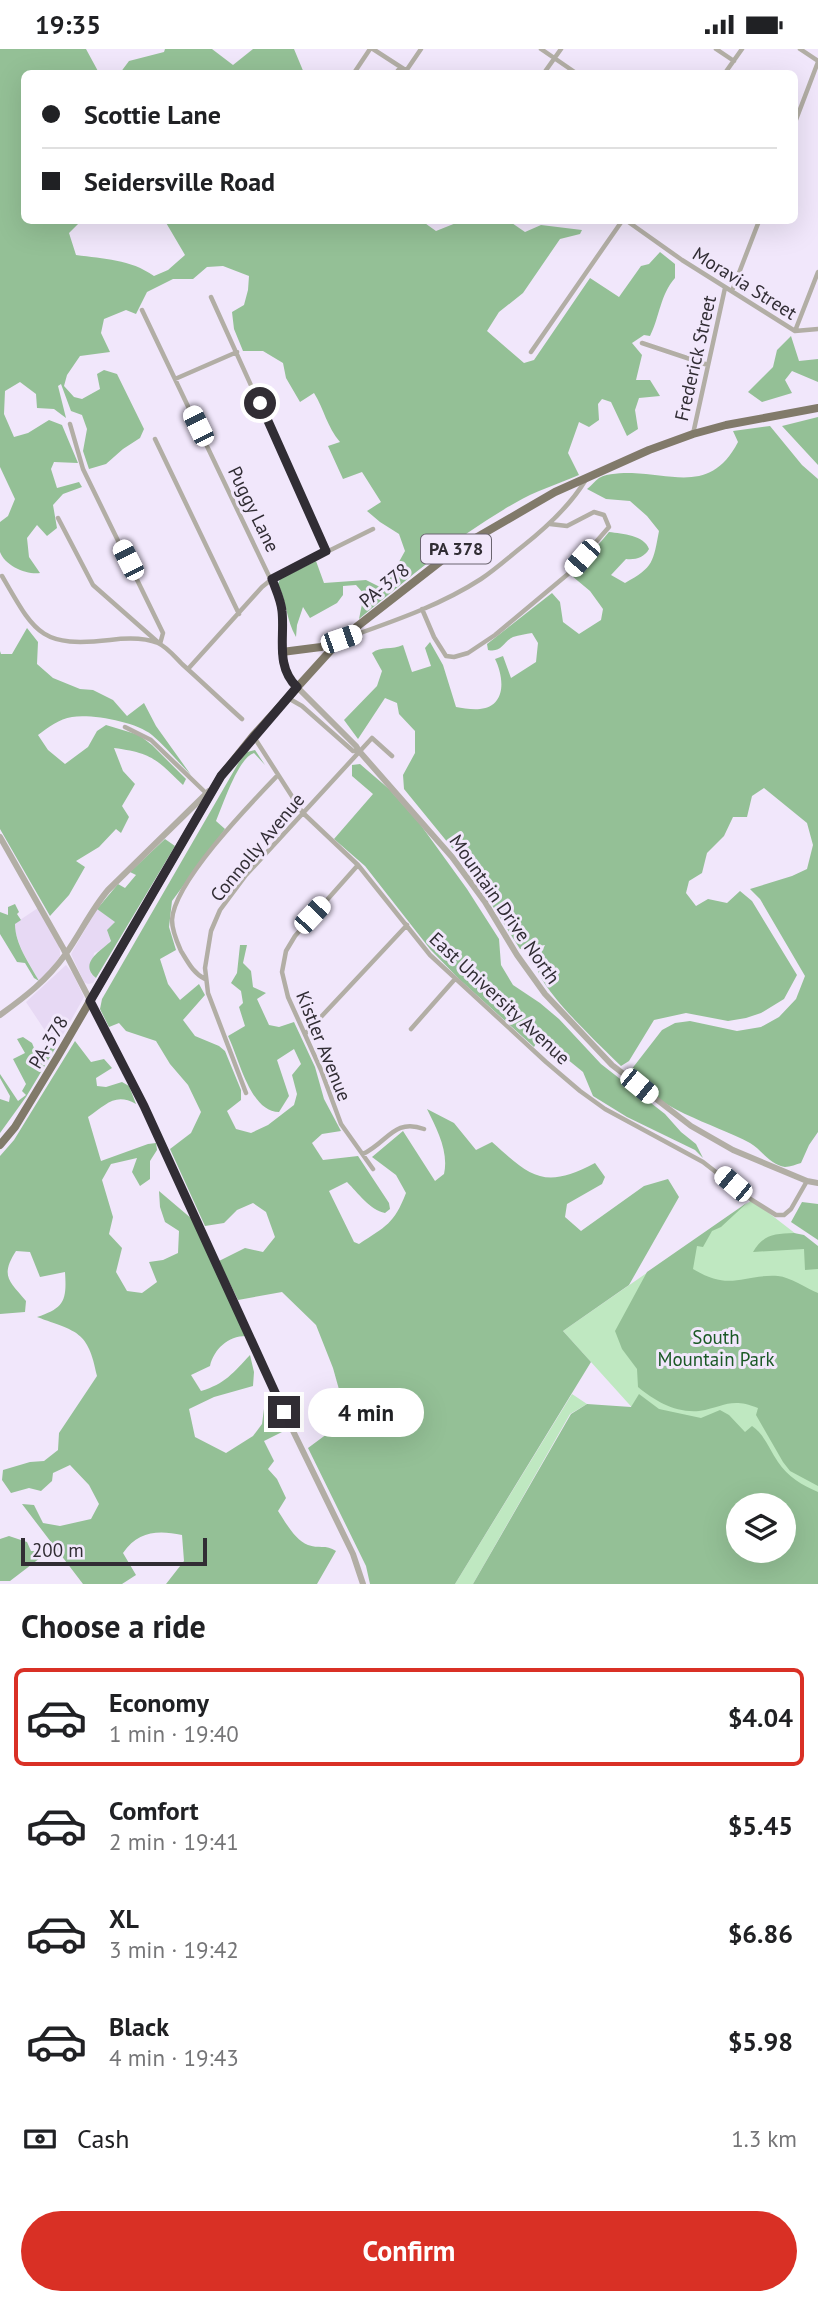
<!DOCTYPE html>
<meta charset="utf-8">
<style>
:root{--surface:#fff;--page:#f2f2f2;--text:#202124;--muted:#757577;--line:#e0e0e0;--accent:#d93025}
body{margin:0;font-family:"PT Sans",sans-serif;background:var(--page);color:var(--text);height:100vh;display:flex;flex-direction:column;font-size:26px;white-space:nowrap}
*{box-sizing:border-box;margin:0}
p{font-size:23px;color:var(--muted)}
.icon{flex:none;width:38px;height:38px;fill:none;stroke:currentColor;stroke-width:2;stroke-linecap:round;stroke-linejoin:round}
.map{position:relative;height:1535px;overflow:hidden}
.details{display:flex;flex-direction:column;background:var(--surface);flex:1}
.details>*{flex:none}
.guide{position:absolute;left:21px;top:21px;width:777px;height:154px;border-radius:10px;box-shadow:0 7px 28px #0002;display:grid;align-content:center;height:154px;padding:0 21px;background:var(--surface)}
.fabs{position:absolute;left:726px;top:1444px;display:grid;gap:14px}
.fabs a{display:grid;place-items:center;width:70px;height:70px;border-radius:50%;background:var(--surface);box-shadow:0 7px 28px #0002;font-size:35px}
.scale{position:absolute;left:21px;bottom:18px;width:186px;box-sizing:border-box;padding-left:7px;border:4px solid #312d34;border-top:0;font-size:19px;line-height:24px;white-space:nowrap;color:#312d34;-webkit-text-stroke:5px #f1e7fb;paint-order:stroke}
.end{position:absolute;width:32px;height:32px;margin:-16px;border:9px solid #312d34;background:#fff;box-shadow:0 0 0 4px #fff}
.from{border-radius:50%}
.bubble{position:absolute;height:49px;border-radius:24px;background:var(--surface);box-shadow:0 7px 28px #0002;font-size:23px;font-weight:800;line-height:49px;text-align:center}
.car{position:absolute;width:21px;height:42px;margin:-21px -10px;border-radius:9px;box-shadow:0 0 5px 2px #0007;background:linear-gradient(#fff 24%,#345 0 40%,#fff 0 76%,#345 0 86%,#fff 0)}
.guide b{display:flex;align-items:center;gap:24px;height:66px;font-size:26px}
.guide b+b{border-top:2px solid var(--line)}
.guide i{width:18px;height:18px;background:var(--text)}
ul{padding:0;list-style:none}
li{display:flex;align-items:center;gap:21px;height:98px;margin:0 14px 10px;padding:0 7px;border:4px solid transparent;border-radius:10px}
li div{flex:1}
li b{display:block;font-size:26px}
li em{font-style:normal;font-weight:800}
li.active{border-color:var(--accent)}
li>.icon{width:63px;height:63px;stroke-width:1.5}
h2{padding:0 21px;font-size:32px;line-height:84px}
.pay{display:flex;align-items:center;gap:18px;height:77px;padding:0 21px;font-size:26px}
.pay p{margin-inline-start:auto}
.button{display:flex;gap:14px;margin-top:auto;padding:14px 21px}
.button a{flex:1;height:80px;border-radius:42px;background:var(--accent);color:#fff;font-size:28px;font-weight:800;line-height:80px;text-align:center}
.status{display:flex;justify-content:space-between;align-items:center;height:49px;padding:0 35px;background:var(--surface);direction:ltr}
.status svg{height:19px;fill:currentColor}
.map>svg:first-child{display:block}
.built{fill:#e7d9f4}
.green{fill:#bfe8c1}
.forest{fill:#94c096;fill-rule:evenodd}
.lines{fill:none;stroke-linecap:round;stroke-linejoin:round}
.minor{stroke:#b2aea5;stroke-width:4.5}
.tertiary{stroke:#b2aea5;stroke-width:6}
.primary{stroke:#817a6a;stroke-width:8}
.route{stroke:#312d34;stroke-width:9}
.labels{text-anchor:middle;stroke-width:6;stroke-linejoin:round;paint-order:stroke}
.shield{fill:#f1e7fb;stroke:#6b6570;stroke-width:2}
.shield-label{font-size:18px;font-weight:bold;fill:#312d34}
.street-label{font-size:19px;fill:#312d34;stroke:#f1e7fb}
.park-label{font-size:19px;fill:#1a5925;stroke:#f1e7fb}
</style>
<div class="status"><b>19:35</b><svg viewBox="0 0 49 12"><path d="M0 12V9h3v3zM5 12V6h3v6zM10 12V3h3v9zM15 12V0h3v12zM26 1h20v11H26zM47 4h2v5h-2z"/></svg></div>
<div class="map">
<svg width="818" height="1535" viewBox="0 0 818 1535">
<rect width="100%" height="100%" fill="#f1e7fb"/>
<path class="built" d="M38 859 59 897 60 903V907L52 918 39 932 22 902 15 883 14 875Z
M97 860 115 872 111 891 103 900 94 904 91 925 96 929 93 934 88 935 84 933 71 905Z
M66 916 73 925 84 948 56 998 26 953Z"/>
<path class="green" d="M752 1151 818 1202V1535L784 1502V1456H738V1476L563 1282Z
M572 1345 587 1355 570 1365 473 1535H455Z"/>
<path class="forest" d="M0 0H86L99 24H24V172H86L80 173 69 184 76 206C104 210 130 210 154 227L168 221 185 206 165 172H422L436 182 461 172H509L525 183 541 176 582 181 580 185 560 190 523 244 499 263 487 282 524 314 534 311 590 229 619 248 641 217 649 215 660 203 675 215V229C660 246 660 267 650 287L644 286 632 294 642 306 636 331H650L660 347 639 349 635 361 638 380 627 387 611 353 602 350 598 355 599 371 589 378 579 373 568 404 579 426C558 435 535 442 515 454 458 486 409 529 359 570L364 545 356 536 343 537V546L337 554 310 569 303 558 297 576 296 588C286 571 287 553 278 535L280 530 316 512 324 534 366 531 384 540 405 502 399 485 380 473 367 462 381 453 362 423 343 430 328 397 340 393C327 378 324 360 314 344L300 353 286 329 283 314 263 302H243L234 280 232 263 244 256 248 241 249 227 223 217 207 218 193 230H173L147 243 136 265 126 261 104 270 101 284 110 303 80 307 67 326 64 337 74 348 82 350 100 340 97 325 104 321 117 325 144 380 140 389 123 400 106 415 89 420 83 402 87 380 82 366 71 362 61 335 58 337 66 369 54 360 37 359 36 345 20 333 5 342 4 365 14 388 28 384 49 371 62 376 78 414 54 413 51 420 57 439 79 433 82 438 63 445 53 456 57 479 47 487 37 476 27 489 29 508 40 524C27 526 5 517 0 503 0 495 0 482 0 473L8 467 15 450 0 418Z
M165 0H212L233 16 253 0H294L304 24H120L129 12 164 3Z
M791 287 799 312 818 310V333L792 322 785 331 792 344 762 353 748 343 773 318 777 301Z
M818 368V416L782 377Z
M770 377 802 416 818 430V1083L809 1096 801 1114C797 1115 790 1118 785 1118 770 1116 762 1101 750 1094 713 1074 652 1060 631 1021L662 981 675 974 690 972 737 982 761 978 779 968 796 950 805 927 760 850 750 840 792 827 807 820 813 796 807 774 764 739 752 747 747 768H733L724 787 707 804 702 824 689 832 686 844 696 857 708 850 727 854 740 842 752 852 797 926 784 950 761 964 746 969 728 972 686 964 654 971 629 1012 621 1017C604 1000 538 939 537 917 537 911 542 902 545 896L520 900 483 842 453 800 404 740 403 726 415 704V682L399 665 397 654 385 649 358 690 344 671 377 637 382 622 372 604C381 597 392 601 403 596L412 623 431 617 425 599 430 593 443 616 456 658C463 659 472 661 480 660 507 657 504 628 495 610L503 607 511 629 536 613 538 594 532 584C526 585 519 586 513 588 503 593 502 604 488 601L487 595 552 544 560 553 563 573 579 585 601 571 603 560 590 542 572 527 609 483C623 485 644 486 649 500 644 509 635 511 626 510L611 526 625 534C654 518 653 513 659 482L647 467 630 452 606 450 587 440C591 437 595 432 599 429 608 424 622 424 632 424 677 426 712 443 738 393L733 382Z
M27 579 38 593 37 615 53 629 80 640 93 641 113 651 127 667 144 654 156 677 191 726C178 713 166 698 152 686 136 673 93 665 72 668 59 670 49 678 38 686L48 701 65 715 88 698 97 682 106 676 139 686 152 696 186 730 183 736C156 710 152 704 114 699L123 722 135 735 122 757 129 768 121 784 116 780 99 798 76 812 85 818 69 846 50 867 0 780V602L1 605H12Z
M255 701 265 716 254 704C238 709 223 756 216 772L225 780 172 852 169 878 176 901 160 910 168 935 180 951 199 935 205 946 183 971 195 987 219 997 225 1002 241 1041V1051L227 1062 236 1080 251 1084 268 1076 294 1056 297 1045 292 1026 301 1015 294 1000 277 1011 289 1047 279 1063C250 1063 239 1009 228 987L245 977 239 958 243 954 241 942 231 934 237 924 240 896H247L243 914 251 922 253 938 266 944 257 950 269 976 279 978 294 973 315 1018 324 1050 341 1082 322 1085 312 1094 323 1111 358 1107 389 1154 390 1160 385 1164C370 1161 358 1144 347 1133L329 1142 354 1193 359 1195C386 1177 394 1175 406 1144L396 1126 372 1108 403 1082 435 1132 444 1125C449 1103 437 1080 427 1060L454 1074 476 1101 492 1093C531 1128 544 1141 595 1114L605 1128 602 1135 567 1155 565 1168 581 1182 644 1137 668 1130 679 1148 629 1236 563 1282 591 1313 455 1535H370L366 1517 308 1399 335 1379 340 1344 333 1319 316 1276 282 1243 238 1251 219 1212 245 1199 263 1203 275 1188 266 1163 253 1154 237 1161 224 1174 205 1177 170 1100 191 1084 201 1063 188 1036 170 1015 156 992 126 982 119 974 109 978 100 960 102 950 239 713 247 703Z
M360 715 389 740 420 775 467 840 499 890 501 916 513 936 540 954 559 970 601 1015 665 1065 681 1083 696 1095 703 1109 695 1101 627 1068 593 1047 583 1023 540 988 534 998 459 930 430 900 365 817 334 790 373 745 352 727V716Z
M165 790 175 797 96 929C78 914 101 902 111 892L107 881 115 873 97 860 118 835 125 839 136 826 130 823Z
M15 855 19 863 17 865 21 871 15 875C15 895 29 914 39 932L34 929 25 914 17 913 0 885V863L8 866V858Z
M23 988 32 994 39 1011 46 992 51 991 56 998 26 1048 0 1084V1050L9 1053 10 1047 0 1029V1025L18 1052 26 1046 22 1042 26 1035 13 1010 25 1004 17 990Z
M75 992 91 1013 104 1010 112 1019 96 1029 97 1037 106 1038 122 1033 129 1037 136 1055C115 1043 106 1056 88 1068L101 1112 148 1095 156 1094 157 1101 150 1112V1130L140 1137 132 1123 137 1109 111 1115 102 1131 113 1168 109 1185 122 1199 116 1223 127 1242 142 1244 157 1233 149 1213 163 1211 178 1204 179 1182 165 1173 160 1158 159 1142 192 1170 246 1287C228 1287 214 1300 210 1317L191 1326 201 1342C225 1335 233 1324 250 1306L254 1323 253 1337 214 1348 189 1360 195 1388 226 1404 253 1387 262 1375 265 1352 272 1350 284 1382 264 1392 274 1412 268 1420 277 1430 286 1449 278 1462C286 1474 295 1491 308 1496 318 1500 326 1495 336 1502L317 1535H166L184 1512 182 1486C158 1481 138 1482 123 1504L136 1526 122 1535H83L22 1455 34 1456 43 1474 60 1477 91 1470 99 1455 89 1436 70 1416 53 1424 52 1432 41 1442 29 1439 11 1444 2 1431 3 1421 30 1413 44 1412 58 1401 59 1384 97 1327C88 1281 77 1283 37 1268 64 1259 67 1252 65 1223L40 1228 30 1203 16 1202C0 1227 9 1232 26 1252L25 1263 0 1265V1107L14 1091Z
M748 1153 721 1178 712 1182 703 1198 697 1197 693 1220C731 1243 741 1225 778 1227 790 1228 806 1239 818 1244V1437L790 1422 783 1413 756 1366 758 1359C730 1348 725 1358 699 1362 675 1364 655 1352 638 1338L637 1320 622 1300 615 1282 647 1223Z
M802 1153 818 1155V1191L791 1173Z
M794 1184 804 1186 818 1197V1220L805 1221 804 1200 753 1203C764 1185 774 1185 794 1184Z
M639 1345 659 1360 701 1369 720 1361 729 1366 745 1383 752 1377C765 1386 769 1400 778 1413 788 1428 802 1436 818 1443V1535H473L571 1365 587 1355 631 1358ZM784 1456V1502H738V1456Z
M9 1487 27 1493 31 1502H38L44 1506 10 1532H0V1490Z"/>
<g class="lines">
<path class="minor" d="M373 0 410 24
M541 0 576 24
M716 0 734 12
M800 0 818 12
M406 22 421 0
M354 24 370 0
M396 24 400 19
M544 24 561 0
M725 24 742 0
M794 76 818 13
M627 172 682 211 795 282 818 280
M732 242 759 172
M211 248 326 502
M142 261 279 548C286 577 273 615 297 638
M795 282 818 223
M642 294 708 316
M531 303 622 172
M175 330 237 303
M693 385 725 239
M155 390 239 565
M58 469 93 536 160 595 163 584 83 420 70 375
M2 527C35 584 40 599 110 591 125 589 143 588 158 594 167 598 175 608 182 615 202 633 222 652 242 670
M422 560 434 588 446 607 454 608 468 604 495 586 568 525 609 478 604 466 594 463 567 477 550 475
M349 588C394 572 441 556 481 530 496 520 509 508 523 497 547 478 569 458 585 432
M188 620 262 538 272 530 373 480
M288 649 302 657 353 702H358
M125 678 151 691 207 745
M254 688 302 763 358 816 430 906 546 1013 580 1042 605 1060 703 1113 752 1151 776 1166H784L791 1160 807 1132
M358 816 295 887 286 902 282 923 288 948 321 1021 341 1075 373 1120
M205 930C193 924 188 913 181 902 177 893 172 882 172 871 174 833 250 755 278 726
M411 980 455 930
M305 985 407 876
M246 1044 208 944 205 919 211 882 220 861 246 826 372 689 392 707
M363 1105C388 1093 394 1069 424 1080"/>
<path class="tertiary" d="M297 638 356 697 359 702 452 808 485 853 517 906 545 945 612 1016 691 1077 733 1101 807 1132 818 1134
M0 788 63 899 135 1038 294 1384 353 1505 363 1535
M0 966C25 948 47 931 65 906 80 885 91 861 108 841L209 742"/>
<path class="primary" d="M282 603 321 598 338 591
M0 1096 15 1078 58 1007 221 727 253 687 341 590 455 501 555 443 649 401 693 385 726 376 818 359"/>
</g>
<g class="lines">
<path class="route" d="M260 354 326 502 272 530C276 541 281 551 282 562 285 588 275 617 297 638L221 727 90 952 144 1057 284 1363"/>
</g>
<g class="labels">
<rect class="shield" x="421" y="485.5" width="70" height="29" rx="5"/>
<g class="shield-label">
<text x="456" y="506">PA 378</text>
</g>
<g class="street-label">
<text transform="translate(745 234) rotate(32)" y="7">Moravia Street</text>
<text transform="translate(695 309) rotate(-77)" y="7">Frederick Street</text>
<text transform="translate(254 460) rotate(64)" y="7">Puggy Lane</text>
<text transform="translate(384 536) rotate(-39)" y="7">PA-378</text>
<text transform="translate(257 798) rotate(-50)" y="7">Connolly Avenue</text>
<text transform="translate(505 860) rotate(55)" y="7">Mountain Drive North</text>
<text transform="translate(500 949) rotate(43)" y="7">East University Avenue</text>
<text transform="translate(48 993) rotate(-59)" y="7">PA-378</text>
<text transform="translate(324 997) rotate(68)" y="7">Kistler Avenue</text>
</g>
<g class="park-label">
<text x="716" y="1295">South<tspan x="716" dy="22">Mountain Park</tspan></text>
</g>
</g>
</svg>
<div class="fabs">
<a><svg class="icon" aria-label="layers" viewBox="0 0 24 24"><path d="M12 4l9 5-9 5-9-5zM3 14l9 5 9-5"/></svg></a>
</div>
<div class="scale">200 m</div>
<i class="end from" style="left:260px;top:354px"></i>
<i class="end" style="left:284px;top:1363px"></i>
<div class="bubble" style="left:308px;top:1339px;width:116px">4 min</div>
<i class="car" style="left:198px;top:377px;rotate:334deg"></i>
<i class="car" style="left:582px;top:509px;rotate:221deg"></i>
<i class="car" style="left:128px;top:511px;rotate:333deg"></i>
<i class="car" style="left:341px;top:590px;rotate:71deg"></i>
<i class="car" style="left:312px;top:866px;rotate:43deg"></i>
<i class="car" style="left:639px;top:1037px;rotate:129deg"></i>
<i class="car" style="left:733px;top:1135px;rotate:310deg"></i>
<div class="guide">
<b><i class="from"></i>Scottie Lane</b>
<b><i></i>Seidersville Road</b>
</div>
</div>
<section class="details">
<h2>Choose a ride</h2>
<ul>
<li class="active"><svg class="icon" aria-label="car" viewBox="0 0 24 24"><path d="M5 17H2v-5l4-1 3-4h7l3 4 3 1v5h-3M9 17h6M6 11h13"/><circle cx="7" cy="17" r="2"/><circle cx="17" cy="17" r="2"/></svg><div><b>Economy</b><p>1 min · 19:40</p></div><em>$4.04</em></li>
<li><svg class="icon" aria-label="car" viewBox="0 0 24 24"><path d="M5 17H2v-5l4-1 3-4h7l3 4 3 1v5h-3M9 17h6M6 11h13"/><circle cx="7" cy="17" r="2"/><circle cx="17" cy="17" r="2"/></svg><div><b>Comfort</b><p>2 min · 19:41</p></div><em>$5.45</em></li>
<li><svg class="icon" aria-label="car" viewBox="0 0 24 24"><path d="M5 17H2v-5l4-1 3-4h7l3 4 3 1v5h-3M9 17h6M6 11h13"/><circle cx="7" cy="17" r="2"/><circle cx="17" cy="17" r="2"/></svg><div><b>XL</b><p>3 min · 19:42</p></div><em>$6.86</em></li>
<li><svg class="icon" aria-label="car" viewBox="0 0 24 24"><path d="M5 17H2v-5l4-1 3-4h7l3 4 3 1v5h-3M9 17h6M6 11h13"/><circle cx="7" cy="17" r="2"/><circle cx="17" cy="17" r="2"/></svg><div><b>Black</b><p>4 min · 19:43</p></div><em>$5.98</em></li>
</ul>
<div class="pay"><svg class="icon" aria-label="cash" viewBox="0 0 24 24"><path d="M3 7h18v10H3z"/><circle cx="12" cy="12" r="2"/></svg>Cash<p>1.3 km</p></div>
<div class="button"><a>Confirm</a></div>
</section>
